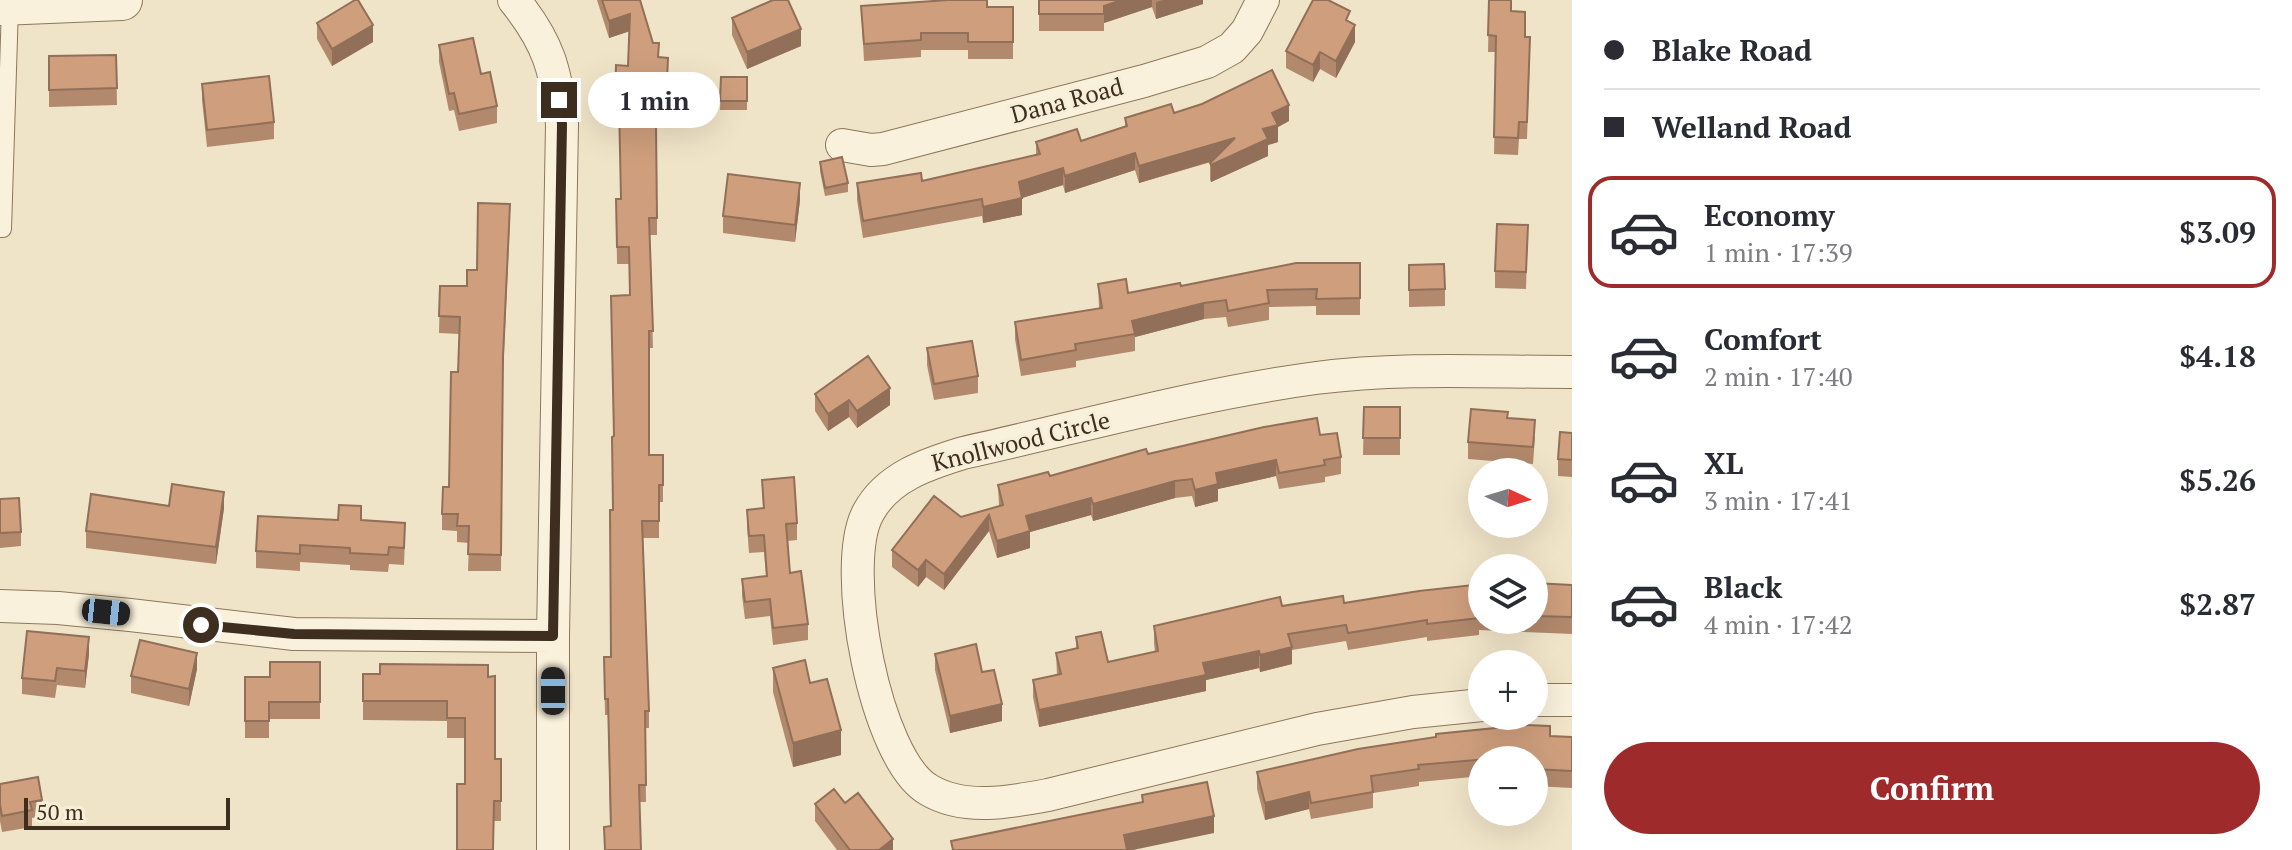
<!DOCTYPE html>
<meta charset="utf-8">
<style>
:root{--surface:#fff;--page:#f7f7f7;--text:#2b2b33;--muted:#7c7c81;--line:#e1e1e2;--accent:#9e2a2b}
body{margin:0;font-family:"PT Serif",serif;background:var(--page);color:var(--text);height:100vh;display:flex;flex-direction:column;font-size:30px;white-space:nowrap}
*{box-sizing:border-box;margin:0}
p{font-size:26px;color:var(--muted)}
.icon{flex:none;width:44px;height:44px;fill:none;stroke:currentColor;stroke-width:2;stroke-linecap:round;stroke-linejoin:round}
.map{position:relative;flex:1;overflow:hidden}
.sheet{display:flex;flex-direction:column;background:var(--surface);width:720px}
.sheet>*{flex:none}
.guide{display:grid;align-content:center;height:176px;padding:0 32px;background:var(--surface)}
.needle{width:52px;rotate:94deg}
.buttons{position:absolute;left:1468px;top:458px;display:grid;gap:16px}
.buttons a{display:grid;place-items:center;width:80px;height:80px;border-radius:50%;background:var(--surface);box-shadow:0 8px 32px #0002;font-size:40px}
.scale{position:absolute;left:24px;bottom:20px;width:206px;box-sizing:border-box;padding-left:8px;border:4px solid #3d2e20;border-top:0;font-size:22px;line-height:28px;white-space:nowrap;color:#3d2e20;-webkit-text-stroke:6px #f7eed8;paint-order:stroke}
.end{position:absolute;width:36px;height:36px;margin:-18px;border:10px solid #3d2e20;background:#fff;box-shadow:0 0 0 4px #fff}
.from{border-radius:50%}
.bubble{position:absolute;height:56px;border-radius:28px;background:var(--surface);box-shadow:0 8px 32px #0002;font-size:26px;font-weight:600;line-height:56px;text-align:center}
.car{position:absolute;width:24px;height:48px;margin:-24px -12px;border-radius:10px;box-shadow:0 0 6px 2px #0007;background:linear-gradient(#222 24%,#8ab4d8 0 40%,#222 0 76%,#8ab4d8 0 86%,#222 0)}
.guide b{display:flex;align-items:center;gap:28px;height:76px;font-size:30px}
.guide b+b{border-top:2px solid var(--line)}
.guide i{width:20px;height:20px;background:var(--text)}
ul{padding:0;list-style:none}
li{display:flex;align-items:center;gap:24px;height:112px;margin:0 16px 12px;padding:0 16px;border:4px solid transparent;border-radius:24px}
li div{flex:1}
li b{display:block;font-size:30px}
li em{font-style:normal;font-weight:600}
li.selected{border-color:var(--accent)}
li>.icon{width:72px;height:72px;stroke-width:1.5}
.button{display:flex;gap:16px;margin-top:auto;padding:16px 32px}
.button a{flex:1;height:92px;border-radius:48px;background:var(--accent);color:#fff;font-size:32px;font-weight:600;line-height:92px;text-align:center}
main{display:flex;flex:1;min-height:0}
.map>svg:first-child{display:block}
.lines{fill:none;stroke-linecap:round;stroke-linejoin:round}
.service-casing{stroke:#8d765c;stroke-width:18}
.minor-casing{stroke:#8d765c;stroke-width:34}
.tertiary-casing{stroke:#8d765c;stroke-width:42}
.service{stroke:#faf1dc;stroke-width:16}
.minor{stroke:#faf1dc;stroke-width:32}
.tertiary{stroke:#faf1dc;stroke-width:40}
.wall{fill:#b2896c}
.shaded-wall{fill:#916f58}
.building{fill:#cf9f7d;stroke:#916f58;stroke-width:2}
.route{stroke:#3d2e20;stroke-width:10}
.labels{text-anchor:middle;stroke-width:6;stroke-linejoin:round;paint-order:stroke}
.street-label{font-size:24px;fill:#3d2e20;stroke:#f7eed8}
</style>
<main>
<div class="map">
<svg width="1572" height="850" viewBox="0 0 1572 850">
<rect width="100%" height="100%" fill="#f0e4c8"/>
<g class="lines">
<defs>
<path id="service" d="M0 229H3L10 6"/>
<path id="minor" d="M514 0C549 43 556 71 562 124L553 636V850
M842 145 871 150 883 149 1144 81 1207 62 1232 48 1247 31 1263 0
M0 606 58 608 130 615 294 634 553 636
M1534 700H1572
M1482 705 1413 712 1317 729 1048 795C1011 802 964 811 929 790 875 760 839 566 868 513 887 477 927 464 963 453 1080 427 1197 394 1316 378 1400 367 1487 372 1572 372"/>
<path id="tertiary" d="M0 5 122 0"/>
</defs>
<use href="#service" class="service-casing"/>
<use href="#minor" class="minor-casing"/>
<use href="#tertiary" class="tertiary-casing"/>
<use href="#service" class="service"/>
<use href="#minor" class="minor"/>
<use href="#tertiary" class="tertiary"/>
</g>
<path class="wall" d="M597 0H640L653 43 668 75 667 98 648 97 647 126 657 218V235H650L653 348H649V455H663V502H659V538H643L649 711V728H645L646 802H640L610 826 608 715H605L604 657H611L614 436 629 295V264H617L616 199H621L619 120H615L616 65 628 66 630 31 609 38Z
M1039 0H1203V4L1156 19 1152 7 1104 23V31H1039Z
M1489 0 1511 11 1525 37 1530 54 1527 139H1519L1518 155 1494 154 1496 52H1488Z
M861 6 1013 7V59H968V50H921V57L864 61Z
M732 18 801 46 747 69 732 35Z
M317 23 373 42 332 66 317 39Z
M1350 23 1355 42 1336 78 1320 69 1313 82 1286 68V51Z
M439 45 481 74 497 106V123L459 131 454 110 449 111 439 62Z
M116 55 117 105 49 107V56Z
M721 77H747V110H720Z
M202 84 274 122V139L207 147 202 100Z
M1174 113 1289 121 1278 127V142L1268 145V156L1211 182 1210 180V163L1211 162 1139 183 1135 170 1065 193 1063 185 1022 198V215L983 223 982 216 863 238 857 200V183L922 181 1036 155V142L1081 141 1125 127V118Z
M820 162 848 183V192L825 196 820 171Z
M800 200 795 242 723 233V216Z
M510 220 503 374 501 571H468L469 543 457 542V531L442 530V514L449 487 458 372 459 334 439 333 440 286H467Z
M1528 225 1526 289 1495 288V271Z
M1360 263V315H1316V306L1269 307V320L1228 327 1226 317 1204 319 1135 337V351L1076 361V367L1021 376 1015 339V322L1099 308 1098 284 1128 293Z
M1409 265 1445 289V306L1409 307Z
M927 348 978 376V393L934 400 927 365Z
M815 394 890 405 857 428 849 417 828 431 815 411Z
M1364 407H1400V455H1363Z
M1508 418 1535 437 1533 464 1468 459V442Z
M1572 433V477L1558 476V459Z
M1320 435 1341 457V474L1325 477V482L1279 489 1276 476 1218 489V501L1195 507 1192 496 1175 498 1093 521 1091 515 1030 532V548L997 558 989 531 944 590 926 577 918 587 892 567V550L999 506 998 485 1050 476 1148 454Z
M762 480 797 523V540L788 541 790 573 808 624V640L773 645 770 616 745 619 742 596V579L766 576 764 552 749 553 747 526V510L763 508Z
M0 499 21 532V546L0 548Z
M169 506 224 508 216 564 86 548V531Z
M338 520H361L405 539 404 565 389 564 388 572 350 570V565L300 562V571L256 568V551Z
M1534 583 1572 585V634L1479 630V635L1427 641V637L1348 650 1346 641 1292 650V664L1260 672 1259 668 1206 680V691L1039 727 1033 697V680L1057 675 1056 653 1076 649V637L1108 662 1155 652 1154 643V626L1282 606 1344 603 1482 584V620H1534Z
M89 654 85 688 57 685 55 698 22 694V678Z
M935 654 982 672 1002 721 950 733 935 670Z
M320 662V719H269V738H245V677H270Z
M773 668 810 683 841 755 793 767 773 692Z
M197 669 189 706 131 693V676Z
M363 674 488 677 495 759H501V821H494L465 784V738H447V721L363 720Z
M1550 736 1572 737V788L1534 786V760H1482V776L1419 782V786L1373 793V808L1311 819 1309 809 1265 820 1257 789V772Z
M0 784 42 800V816L32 818V827L2 832 0 821Z
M845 803 893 850H837L815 821V804Z"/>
<path class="shaded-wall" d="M1122 0H1152V7L1104 23V6Z
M1163 0H1203V4L1156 19V2Z
M630 14V31L609 38V21Z
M373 25V42L332 66V49Z
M1355 25V42L1336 78V61Z
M801 29V46L747 69V52Z
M1320 52V69L1313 82V65Z
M1289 105V121L1278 127V142L1268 145V156L1211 182V165L1232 155 1139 183V166L1263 129 1272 113Z
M1135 153V170L1065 193V176Z
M1063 168V185L1019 199V182Z
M800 183V200L795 242V225Z
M1022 198V215L983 223V207Z
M1204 303V319L1135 337 1132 321Z
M890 388V405L857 428V411Z
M849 400V417L828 431V414Z
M1276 460V476L1218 489V501L1195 507V490L1216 473Z
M1175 481V498L1093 521V504Z
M224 492V508L216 564V547Z
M1091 498V515L1030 532V548L997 558V541L1026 516Z
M989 515V531L944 590V574Z
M926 560V577L918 587V570Z
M89 637V654L85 688V671Z
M1292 647V664L1260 672V655Z
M1259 651V668L1206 680V691L1039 727V710L1203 663Z
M197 653V669L189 706V689Z
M1002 704V721L950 733V716Z
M841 730V755L793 767V743Z
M1309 792V809L1265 820V803Z
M1214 816V833L1133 850H1124V835Z
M893 839V850H879Z"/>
<path class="building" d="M355 0H358L373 25 332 49 317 23Z
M602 0H640L653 43H659L658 57 668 58 667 81 648 80 647 126H656L657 218H649L653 331H649V455H663V485H659V521H642L649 711H645L646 785H639L641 850H605L604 827 611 826 608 699H605L604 657H611L610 510H613L612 437 614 436 611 296 630 295 629 247H617L616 199H621L619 103H615L616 65 628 66 630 14 609 21Z
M773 0H788L801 29 747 52 732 18Z
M948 0H987V7H1013V42H968V33H921V40L864 44 861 6Z
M1039 0H1122L1104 6V14H1039Z
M1313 0H1328L1350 11 1346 20 1355 25 1336 61 1320 52 1313 65 1286 51Z
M1489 0H1511V11L1525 12V37H1530L1527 122H1519L1518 138 1494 137 1496 36 1488 35Z
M473 38 481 74 490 72 497 106 459 114 454 93 449 94 439 45Z
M116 55 117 88 49 90V56Z
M1272 70 1289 105 1272 113 1278 125 1263 129 1268 139 1211 165 1210 163 1235 138 1139 166 1135 153 1065 176 1063 168 1019 182 1022 198 983 207 982 199 863 221 857 183 921 173 922 181 1040 154 1036 142 1077 129 1081 141 1127 126 1125 118 1171 104 1174 113 1202 104Z
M269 76 274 122 207 130 202 84Z
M721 77H747V101H720Z
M842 157 848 183 825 188 820 162Z
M728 174 800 183 795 225 723 216Z
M478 203 510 204 503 357 501 555 468 554 469 526H457L458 514H442L443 487H449L451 372H458L460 317 439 316 440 286H467V270H477Z
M1497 224 1528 225 1526 272 1495 271Z
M1296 263H1360V298L1316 299 1317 289 1267 290 1269 303 1228 311 1226 300 1204 303 1132 321 1135 334 1075 344 1076 350 1021 360 1015 322 1102 308 1098 284 1126 279 1128 293 1180 283 1181 286Z
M1444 264 1445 289 1409 290V265Z
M972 341 978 376 934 384 927 348Z
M868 356 890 388 857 411 849 400 828 414 815 394Z
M1364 407H1400V438H1363Z
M1471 409 1508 412 1507 418 1535 420 1533 447 1468 442Z
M1317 418 1320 435 1337 433 1341 457 1324 460 1325 465 1279 473 1276 460 1216 473 1218 484 1195 490 1192 479 1175 481 1093 504 1091 498 1026 516 1030 531 997 541 989 515 944 574 926 560 918 570 892 550 934 496 961 517 1003 505 998 485 1048 472 1050 476 1146 449 1148 454 1264 427Z
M1560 432 1572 433V460L1558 459Z
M794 477 797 523 786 524 790 573 801 571 808 624 773 628 770 599 745 602 742 579 767 576 764 535 749 536 747 510 764 508 762 480Z
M172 484 224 492 216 547 86 531 91 494 169 506Z
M19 498 21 532 0 533V499Z
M339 505 361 506V520L405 523 404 548 389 547 388 555 350 553V548L300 545V554L256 551 258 516 338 520Z
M1534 583 1572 585V617L1534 616Z
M1482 584V614H1479V618L1427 624V620L1348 633 1346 625 1288 634 1292 647 1260 655 1259 651 1203 663 1206 675 1039 710 1033 680 1061 674 1056 653 1078 648 1076 637 1101 632 1108 662 1158 651 1154 626 1280 597 1282 606 1343 596 1344 603 1419 591Z
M27 631 89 637 85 671 57 668 55 681 22 678Z
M140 640 197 653 189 689 131 676Z
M976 644 982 672 994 670 1002 704 950 716 935 654Z
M805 660 810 683 827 679 841 730 793 743 773 668Z
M270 662H320V702H269V721H245V677H270Z
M380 664 488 665V677L495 676V759H501V801H494L493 850H457V784H465V718H447V701H363V674H380Z
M1525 725 1550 726V736L1572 737V771L1534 769V760H1487V759L1418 765 1419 769 1371 776 1373 792 1311 803 1309 792 1265 803 1257 772 1358 749 1436 737V734Z
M38 777 42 800 30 802 32 810 2 816 0 805V784Z
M1207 782 1214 816 1124 835 1127 850H953L951 841 1143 802 1142 795Z
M834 789 845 803 858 793 893 839 879 850H850L815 804Z"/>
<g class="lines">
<path class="route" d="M201 625 294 634 553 636 562 124 559 100"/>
</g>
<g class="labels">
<g class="street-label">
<text transform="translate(1067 101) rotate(-15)" y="8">Dana Road</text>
<text transform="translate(1021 442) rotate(-14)" y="8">Knollwood Circle</text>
</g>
</g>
</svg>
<div class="buttons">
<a><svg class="needle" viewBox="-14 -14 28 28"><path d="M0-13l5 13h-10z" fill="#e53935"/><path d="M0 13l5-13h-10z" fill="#7c7c81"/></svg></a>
<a><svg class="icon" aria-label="layers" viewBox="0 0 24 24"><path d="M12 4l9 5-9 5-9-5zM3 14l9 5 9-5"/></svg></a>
<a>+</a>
<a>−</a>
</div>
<div class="scale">50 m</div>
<i class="end from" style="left:201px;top:625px"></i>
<i class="end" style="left:559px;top:100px"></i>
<div class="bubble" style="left:588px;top:72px;width:132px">1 min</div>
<i class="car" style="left:106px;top:612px;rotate:96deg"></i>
<i class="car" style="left:553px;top:691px;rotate:0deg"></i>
</div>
<section class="sheet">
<div class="guide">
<b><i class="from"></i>Blake Road</b>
<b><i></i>Welland Road</b>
</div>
<ul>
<li class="selected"><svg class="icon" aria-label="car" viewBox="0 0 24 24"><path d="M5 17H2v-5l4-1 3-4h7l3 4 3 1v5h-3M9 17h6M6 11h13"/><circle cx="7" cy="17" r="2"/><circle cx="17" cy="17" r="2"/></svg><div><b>Economy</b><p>1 min · 17:39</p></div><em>$3.09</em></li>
<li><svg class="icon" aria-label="car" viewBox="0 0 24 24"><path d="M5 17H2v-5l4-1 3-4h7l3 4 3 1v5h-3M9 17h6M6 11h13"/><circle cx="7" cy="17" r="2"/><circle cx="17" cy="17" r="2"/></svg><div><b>Comfort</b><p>2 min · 17:40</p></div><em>$4.18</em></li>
<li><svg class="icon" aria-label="car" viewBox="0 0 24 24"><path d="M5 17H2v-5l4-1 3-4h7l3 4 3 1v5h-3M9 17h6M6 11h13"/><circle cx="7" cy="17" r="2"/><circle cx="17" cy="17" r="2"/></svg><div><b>XL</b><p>3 min · 17:41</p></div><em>$5.26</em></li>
<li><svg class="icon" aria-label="car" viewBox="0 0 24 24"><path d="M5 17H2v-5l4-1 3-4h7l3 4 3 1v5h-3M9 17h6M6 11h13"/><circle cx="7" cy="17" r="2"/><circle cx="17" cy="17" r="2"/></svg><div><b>Black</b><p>4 min · 17:42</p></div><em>$2.87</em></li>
</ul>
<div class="button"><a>Confirm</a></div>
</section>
</main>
